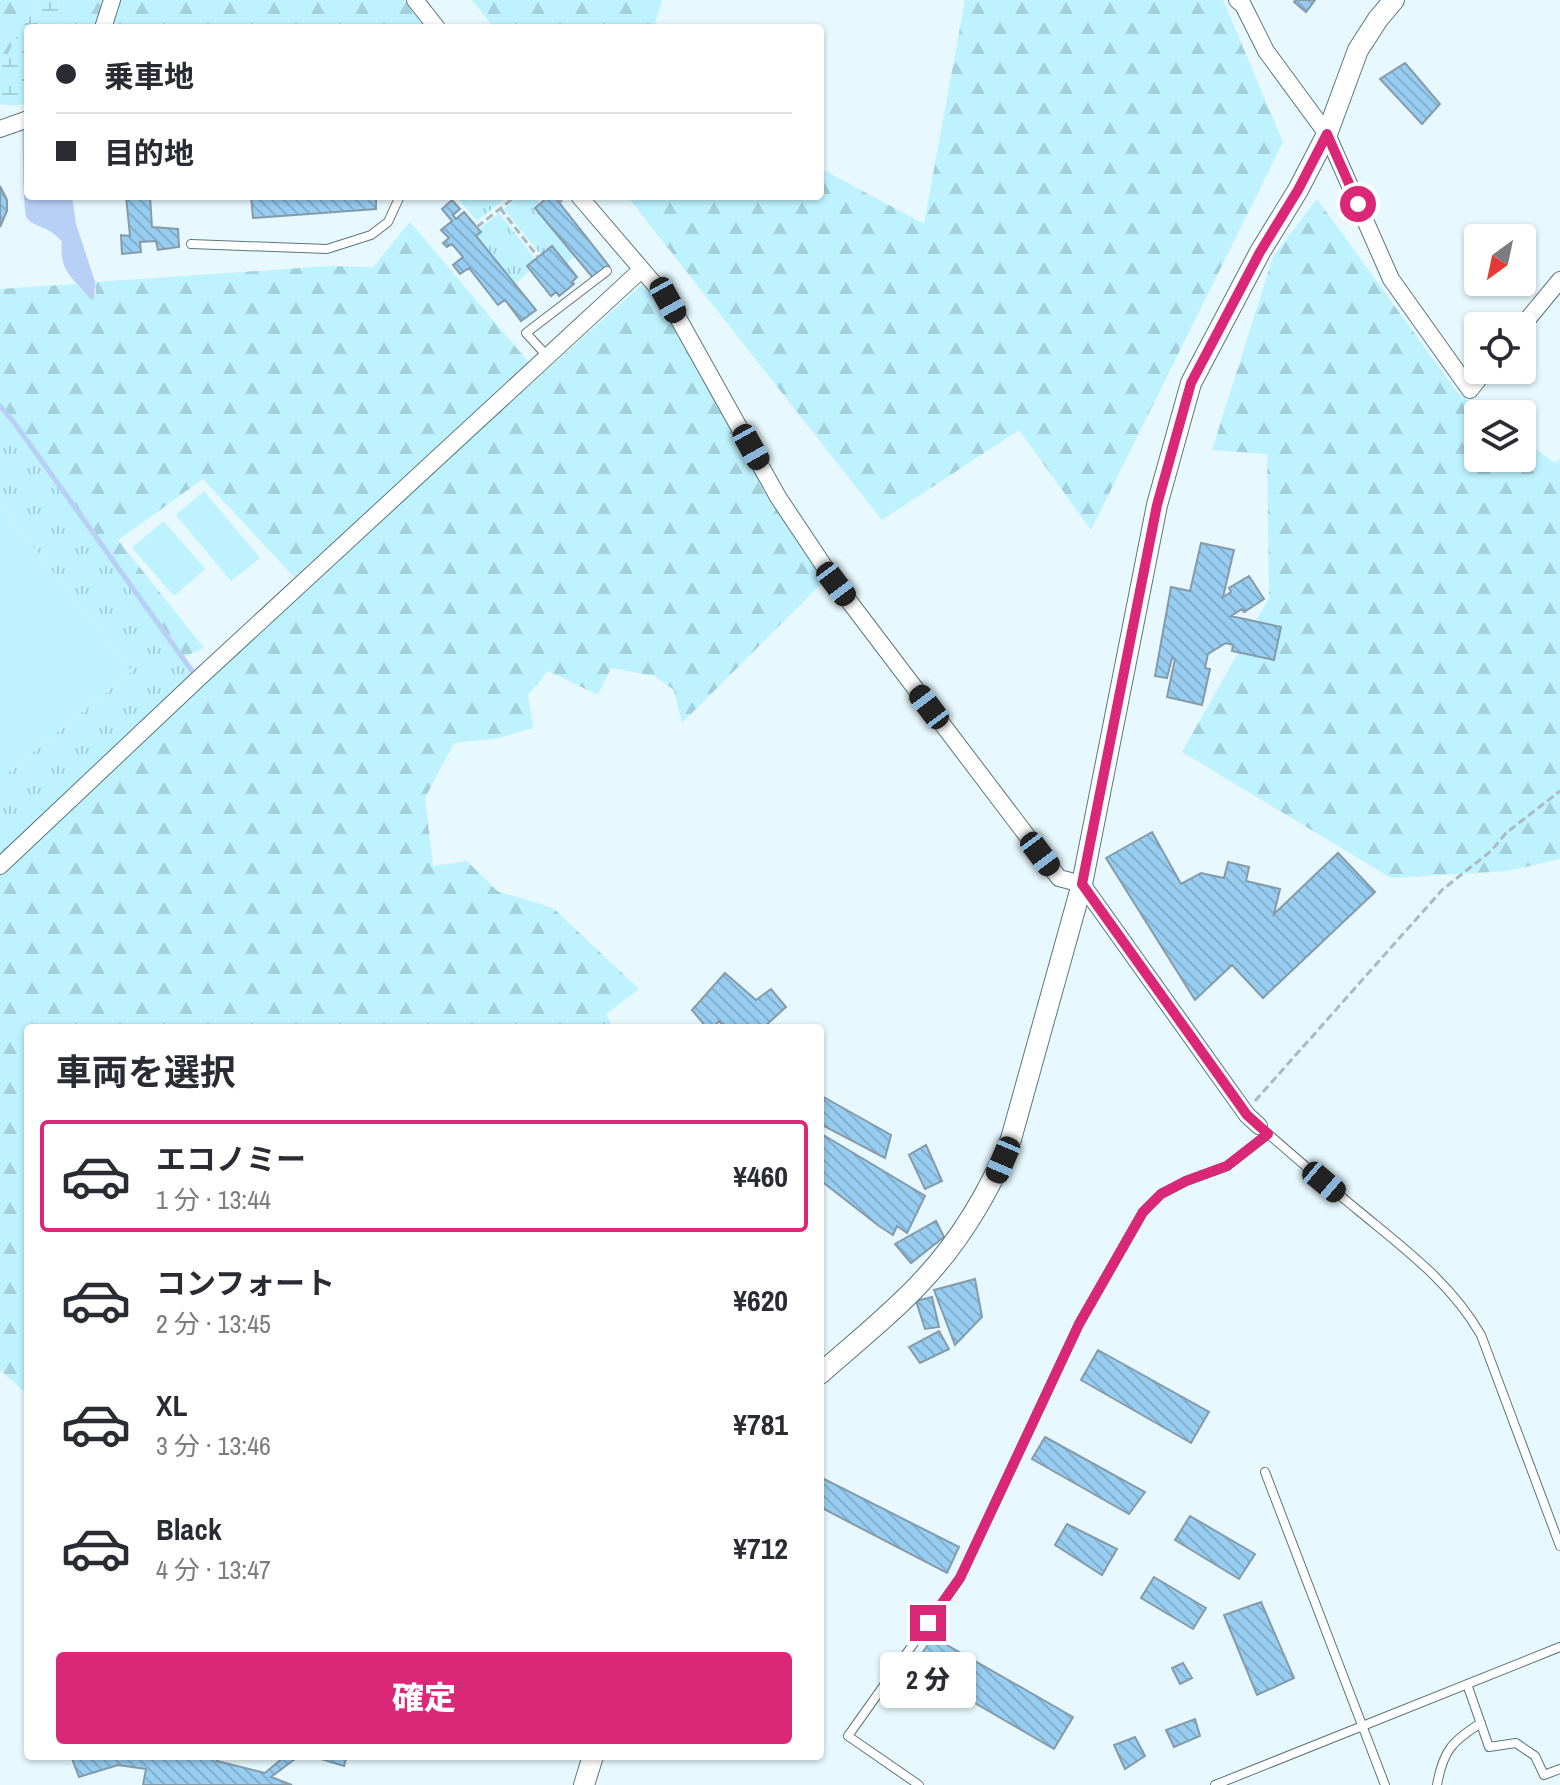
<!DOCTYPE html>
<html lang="ja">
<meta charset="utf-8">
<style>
:root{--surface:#fff;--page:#f7f7f7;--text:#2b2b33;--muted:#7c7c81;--line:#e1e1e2;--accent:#db2777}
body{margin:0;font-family:"Archivo Narrow","Noto Sans JP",sans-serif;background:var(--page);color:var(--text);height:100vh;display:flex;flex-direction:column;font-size:30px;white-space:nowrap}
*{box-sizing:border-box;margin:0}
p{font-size:26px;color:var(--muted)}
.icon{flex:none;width:44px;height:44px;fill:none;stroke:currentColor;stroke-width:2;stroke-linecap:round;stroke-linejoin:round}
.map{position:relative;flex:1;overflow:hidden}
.drawer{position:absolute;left:24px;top:1024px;width:800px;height:736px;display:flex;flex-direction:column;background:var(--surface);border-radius:8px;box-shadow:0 2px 6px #0004}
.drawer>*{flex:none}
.banner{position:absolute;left:24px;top:24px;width:800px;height:176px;border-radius:8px;box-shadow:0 2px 6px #0004;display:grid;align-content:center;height:176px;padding:0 32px;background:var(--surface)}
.needle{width:52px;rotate:213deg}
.buttons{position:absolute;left:1464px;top:224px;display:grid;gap:16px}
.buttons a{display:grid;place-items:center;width:72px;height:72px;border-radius:8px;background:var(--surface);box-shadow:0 2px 6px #0004;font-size:40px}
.end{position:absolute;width:36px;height:36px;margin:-18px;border:10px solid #db2777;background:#fff;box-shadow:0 0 0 4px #fff}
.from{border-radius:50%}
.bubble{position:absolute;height:56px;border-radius:8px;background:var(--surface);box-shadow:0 2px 6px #0004;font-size:26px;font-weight:800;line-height:56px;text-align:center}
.car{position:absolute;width:24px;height:48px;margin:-24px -12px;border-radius:10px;box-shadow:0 0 6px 2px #0007;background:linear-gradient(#222 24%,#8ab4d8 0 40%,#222 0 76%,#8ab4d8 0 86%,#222 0)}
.banner b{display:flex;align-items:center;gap:28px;height:76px;font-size:30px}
.banner b+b{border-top:2px solid var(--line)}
.banner i{width:20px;height:20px;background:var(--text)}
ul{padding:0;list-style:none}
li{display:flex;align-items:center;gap:24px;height:112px;margin:0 16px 12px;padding:0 16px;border:4px solid transparent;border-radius:8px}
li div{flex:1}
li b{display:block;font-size:30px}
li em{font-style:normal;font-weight:800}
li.active{border-color:var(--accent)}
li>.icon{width:72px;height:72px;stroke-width:1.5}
h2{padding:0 32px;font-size:36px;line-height:96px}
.cta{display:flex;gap:16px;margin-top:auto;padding:16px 32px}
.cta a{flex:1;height:92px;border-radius:8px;background:var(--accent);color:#fff;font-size:32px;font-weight:800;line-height:92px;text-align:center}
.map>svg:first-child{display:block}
.grass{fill:url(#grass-tufts)}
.forest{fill:url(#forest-firs)}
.wetland{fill:url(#wetland-marsh)}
.garden{fill:#bef2ff}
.water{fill:#b8cff6}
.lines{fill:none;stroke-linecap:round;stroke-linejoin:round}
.stream{stroke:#b8cff6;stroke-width:5}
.building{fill:url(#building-back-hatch);stroke:#859baa;stroke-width:2}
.service-casing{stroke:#5b767d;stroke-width:10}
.minor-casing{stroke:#5b767d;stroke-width:18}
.tertiary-casing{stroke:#5b767d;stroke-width:22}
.path{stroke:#aababe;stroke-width:3;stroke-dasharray:8 4;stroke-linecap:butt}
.service{stroke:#fff;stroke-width:8}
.minor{stroke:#fff;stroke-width:16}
.tertiary{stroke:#fff;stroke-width:20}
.route{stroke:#db2777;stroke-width:10}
</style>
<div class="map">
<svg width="1560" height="1785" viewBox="0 0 1560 1785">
<defs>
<pattern id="grass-tufts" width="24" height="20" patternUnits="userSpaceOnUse" patternTransform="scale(2)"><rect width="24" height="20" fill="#bef2ff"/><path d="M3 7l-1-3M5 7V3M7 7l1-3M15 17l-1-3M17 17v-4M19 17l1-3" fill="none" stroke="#a3d0db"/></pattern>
<pattern id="forest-firs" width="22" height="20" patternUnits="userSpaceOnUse" patternTransform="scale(2)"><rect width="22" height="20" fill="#bef2ff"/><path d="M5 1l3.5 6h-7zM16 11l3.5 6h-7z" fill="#a3d0db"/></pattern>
<pattern id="wetland-marsh" width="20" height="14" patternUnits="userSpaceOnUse" patternTransform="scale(2)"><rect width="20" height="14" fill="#bef2ff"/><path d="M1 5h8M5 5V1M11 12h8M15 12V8" fill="none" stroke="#a3d0db"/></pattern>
<pattern id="building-back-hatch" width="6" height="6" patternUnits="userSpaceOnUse" patternTransform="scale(2)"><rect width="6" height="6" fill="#97cdf0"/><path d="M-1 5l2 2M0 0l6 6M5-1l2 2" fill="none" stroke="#82b0ce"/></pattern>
</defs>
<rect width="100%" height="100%" fill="#e7f9fe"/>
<path class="grass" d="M456 196H508L477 221Z
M519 196H534L540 204 535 208 575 256 566 264 552 246 541 255 504 209Z
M499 213 535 259 527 266 530 270 515 284 476 236 481 232 479 229Z
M0 406 16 425 196 676 0 862V779L132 671 0 505Z"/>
<path class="forest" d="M0 0H42L20 30 0 70Z
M58 0H417L436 23 415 28H61Z
M472 0H662L654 28H494Z
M965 0H1223L1283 142 1091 530 1019 430 882 520 627 196H820V168L924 224Z
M1317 199 1457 392 1487 414H1478V458H1522V439L1555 463 1560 459V859L1508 871 1391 878 1182 752 1269 598 1267 454 1212 450 1273 257Z
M410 222 531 365 294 577 203 479 118 540 204 648 181 658 16 425 0 406V289L76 284 90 299 96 293 95 282 329 266 373 267Z
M646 281 666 304 825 580 682 723 674 690 654 676 611 668 598 695 548 671 528 695 533 728 499 738 454 743 425 798 433 866 467 861 497 891 553 908 639 989 606 1014 613 1028H28V1395L0 1370V874L454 453Z"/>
<path class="wetland" d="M42 0H58L61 28H28V103L13 106 0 104V70L20 30Z"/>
<path class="garden" d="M204 491 260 558 231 581 176 515Z
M0 505 132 671 0 779Z
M164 521 205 569 174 596 132 548Z"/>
<path class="water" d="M28 129V196H72L76 224 95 282 94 300 90 299C73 277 59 272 62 242 49 225 34 228 27 218 23 213 23 143 22 130Z"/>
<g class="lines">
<path class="stream" d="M0 406 16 425 197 678"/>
</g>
<path class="building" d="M1296 0H1315L1306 12 1294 2Z
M1405 63 1440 104 1422 124 1380 79Z
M0 186 7 200V211L0 227Z
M126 196H150L152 227 178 229 179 247 158 250 156 241 140 242 141 252 122 254 121 235 130 236Z
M251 196H376V209L253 218Z
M549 196H554L609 266 593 278 535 208Z
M452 200 460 209 453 215 456 219 464 212 481 232 476 236 536 310 521 321 505 300 498 305 469 268 460 274 453 265 463 257 452 244 447 247 443 243 449 238 441 230 452 221 442 209Z
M552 246 577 277 572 282 574 284 559 296 556 292 551 296 527 266Z
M1201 543 1234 550 1223 597 1231 592 1229 588 1249 576 1264 599 1244 612 1242 609 1231 616 1281 627 1274 660 1232 651 1233 645 1226 643 1208 654 1205 668 1210 669 1202 705 1167 697 1175 659 1172 658 1167 678 1155 676 1171 587 1190 591Z
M1152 832 1181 884 1201 873 1224 878 1228 862 1249 867 1246 881 1280 889 1274 914 1338 853 1375 892 1263 998 1232 965 1195 1000 1106 858Z
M725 973 756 1000 771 989 786 1007 763 1028H725L719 1021 713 1028H707L692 1010Z
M820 1095 891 1135 885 1158 820 1124Z
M820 1133 925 1196 907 1233 897 1226 893 1235 879 1226 820 1180Z
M926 1145 942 1181 925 1189 909 1155Z
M936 1221 944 1237 911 1263 895 1244Z
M975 1279 982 1317 955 1345 934 1290Z
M932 1297 939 1327 925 1329 916 1301Z
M939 1331 949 1349 920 1363 909 1347Z
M1098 1350 1209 1412 1191 1443 1081 1380Z
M1045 1437 1145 1492 1129 1514 1032 1459Z
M820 1477 959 1547 947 1573 820 1507Z
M1190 1516 1255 1554 1239 1579 1175 1540Z
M1067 1524 1117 1549 1102 1575 1055 1545Z
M1154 1577 1206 1608 1193 1629 1141 1598Z
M1261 1602 1294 1678 1257 1695 1224 1615Z
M933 1637 1073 1717 1054 1749 913 1667Z
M1183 1663 1192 1678 1180 1684 1172 1668Z
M1195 1719 1200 1736 1174 1747 1166 1730Z
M1135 1737 1145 1756 1125 1769 1114 1745Z
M71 1756H217V1761L265 1773 285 1756H299L271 1777 292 1785H143L146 1769 118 1765 79 1777Z
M311 1756H347L344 1766Z"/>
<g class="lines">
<defs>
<path id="service" d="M191 244 327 249 371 235 388 222 400 196
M548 357 526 333 607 271
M1266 1132C1297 1159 1328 1186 1360 1212 1405 1249 1451 1283 1481 1335L1560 1546
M1265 1472 1385 1785
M1467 1684 1489 1747 1516 1743 1535 1756 1544 1775 1560 1769
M919 1785 848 1736 960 1578 1079 1324 1143 1212 1161 1194 1186 1181 1227 1166 1268 1134
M1215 1785 1560 1647
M1437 1785C1443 1751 1452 1741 1481 1723"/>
<path id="minor" d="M415 0 437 28
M1237 0 1243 5 1266 51 1327 134 1391 279 1470 390 1486 370
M103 28 112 0
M0 129 28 119
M579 196 668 300 778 497 836 584 1059 878 1082 884 1247 1115 1259 1126
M1522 326 1560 280
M0 866 198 679 641 270"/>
<path id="tertiary" d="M820 1374C855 1343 893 1313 924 1279 962 1238 990 1190 1011 1139L1082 884 1157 505 1191 383 1260 252 1298 190 1327 134 1358 50 1378 19 1394 0
M584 1785 593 1756"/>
</defs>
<use href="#service" class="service-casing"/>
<use href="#minor" class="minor-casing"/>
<use href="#tertiary" class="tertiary-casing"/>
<path class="path" d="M557 196 564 205
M500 208 538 257
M477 227 516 196
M1255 1101 1442 890 1491 851 1506 833 1560 791"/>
<use href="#service" class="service"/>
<use href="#minor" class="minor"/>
<use href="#tertiary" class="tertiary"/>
</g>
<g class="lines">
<path class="route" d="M928 1623 960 1578 1079 1324 1143 1212 1161 1194 1186 1181 1227 1166 1268 1134 1247 1115 1082 884 1157 505 1191 383 1260 252 1298 190 1327 134 1358 204"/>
</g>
</svg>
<div class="buttons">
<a><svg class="needle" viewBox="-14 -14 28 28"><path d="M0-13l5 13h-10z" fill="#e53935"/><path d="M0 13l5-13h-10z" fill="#7c7c81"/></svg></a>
<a><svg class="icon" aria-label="locate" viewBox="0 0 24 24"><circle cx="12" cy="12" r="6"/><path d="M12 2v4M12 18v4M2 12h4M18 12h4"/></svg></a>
<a><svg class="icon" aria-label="layers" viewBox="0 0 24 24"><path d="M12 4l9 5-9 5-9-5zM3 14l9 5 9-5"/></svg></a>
</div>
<i class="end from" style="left:1358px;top:204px"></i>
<i class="end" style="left:928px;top:1623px"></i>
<div class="bubble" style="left:880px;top:1652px;width:96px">2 分</div>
<i class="car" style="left:668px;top:300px;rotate:151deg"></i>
<i class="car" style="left:751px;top:447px;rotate:151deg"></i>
<i class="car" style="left:836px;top:584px;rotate:143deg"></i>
<i class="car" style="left:929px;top:707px;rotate:323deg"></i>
<i class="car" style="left:1040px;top:854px;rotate:143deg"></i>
<i class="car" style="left:1003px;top:1160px;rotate:203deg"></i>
<i class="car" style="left:1324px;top:1182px;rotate:130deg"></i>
<div class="banner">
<b><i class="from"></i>乗車地</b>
<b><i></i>目的地</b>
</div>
<section class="drawer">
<h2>車両を選択</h2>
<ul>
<li class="active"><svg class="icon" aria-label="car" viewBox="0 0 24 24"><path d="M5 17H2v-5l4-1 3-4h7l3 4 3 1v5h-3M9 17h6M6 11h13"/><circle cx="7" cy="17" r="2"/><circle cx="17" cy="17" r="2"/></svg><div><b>エコノミー</b><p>1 分 · 13:44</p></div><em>¥460</em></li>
<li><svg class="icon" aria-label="car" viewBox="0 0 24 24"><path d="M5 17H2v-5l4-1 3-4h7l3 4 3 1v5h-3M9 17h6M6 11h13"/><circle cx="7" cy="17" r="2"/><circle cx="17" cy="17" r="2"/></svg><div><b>コンフォート</b><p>2 分 · 13:45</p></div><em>¥620</em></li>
<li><svg class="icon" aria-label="car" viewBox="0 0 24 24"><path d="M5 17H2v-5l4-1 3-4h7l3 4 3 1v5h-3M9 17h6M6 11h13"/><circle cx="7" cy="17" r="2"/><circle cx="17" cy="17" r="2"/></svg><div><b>XL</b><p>3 分 · 13:46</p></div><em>¥781</em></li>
<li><svg class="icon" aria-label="car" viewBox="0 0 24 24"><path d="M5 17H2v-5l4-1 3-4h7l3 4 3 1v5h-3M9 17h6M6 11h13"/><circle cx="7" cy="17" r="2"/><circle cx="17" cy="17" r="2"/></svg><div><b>Black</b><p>4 分 · 13:47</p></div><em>¥712</em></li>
</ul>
<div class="cta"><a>確定</a></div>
</section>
</div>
